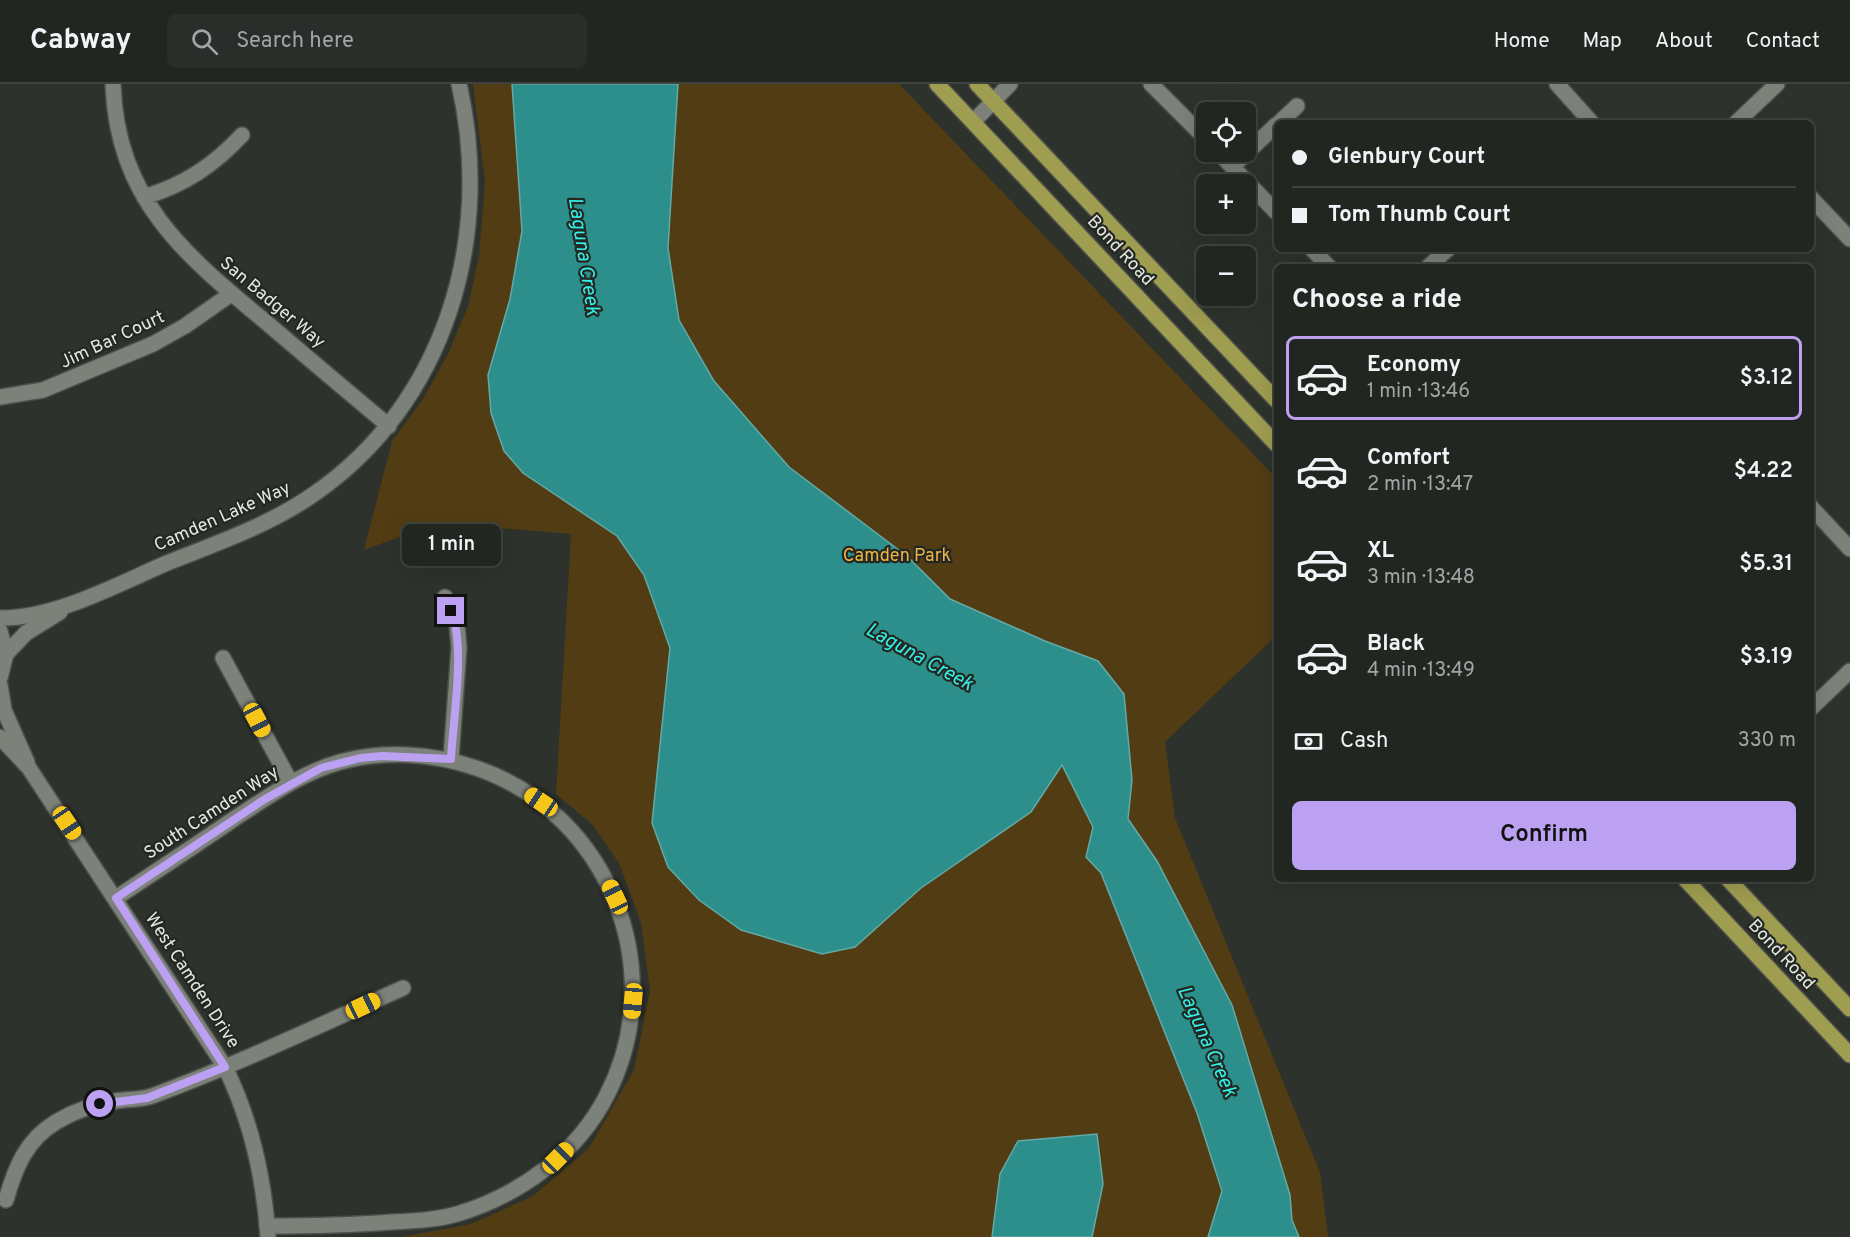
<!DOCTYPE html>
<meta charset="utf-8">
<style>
:root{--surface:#222621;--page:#2a2e2a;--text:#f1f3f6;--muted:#a2a5a5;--line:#3f433f;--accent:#bca0f2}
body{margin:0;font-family:Overpass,sans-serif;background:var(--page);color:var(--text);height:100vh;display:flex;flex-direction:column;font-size:22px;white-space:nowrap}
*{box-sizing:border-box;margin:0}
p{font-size:20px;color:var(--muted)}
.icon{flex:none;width:33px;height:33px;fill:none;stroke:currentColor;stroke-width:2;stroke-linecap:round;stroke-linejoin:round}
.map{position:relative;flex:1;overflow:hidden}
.panel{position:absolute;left:1274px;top:180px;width:540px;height:618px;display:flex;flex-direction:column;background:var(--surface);border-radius:9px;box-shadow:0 6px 24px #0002,0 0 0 2px var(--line)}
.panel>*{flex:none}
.hud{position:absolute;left:1274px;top:36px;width:540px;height:132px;border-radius:9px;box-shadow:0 6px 24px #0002,0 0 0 2px var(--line);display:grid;align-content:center;height:132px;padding:0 18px;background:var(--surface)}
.buttons{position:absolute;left:1196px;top:18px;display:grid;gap:12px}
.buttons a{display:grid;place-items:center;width:60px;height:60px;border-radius:9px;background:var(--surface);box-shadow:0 6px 24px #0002,0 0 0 2px var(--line);font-size:30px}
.end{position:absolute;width:27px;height:27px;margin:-14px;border:8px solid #bca0f2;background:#111;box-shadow:0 0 0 3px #111}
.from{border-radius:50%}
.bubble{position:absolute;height:42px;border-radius:9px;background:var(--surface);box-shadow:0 6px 24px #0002,0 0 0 2px var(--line);font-size:20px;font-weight:600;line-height:42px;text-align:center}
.car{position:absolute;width:18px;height:36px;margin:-18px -9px;border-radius:8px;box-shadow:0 0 4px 2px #0007;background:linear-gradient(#f5c518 24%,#345 0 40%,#f5c518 0 76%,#345 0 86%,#f5c518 0)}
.hud b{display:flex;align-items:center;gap:21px;height:57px;font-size:22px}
.hud b+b{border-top:2px solid var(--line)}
.hud i{width:15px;height:15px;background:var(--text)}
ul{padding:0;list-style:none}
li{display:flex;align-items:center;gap:18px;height:84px;margin:0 12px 9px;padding:0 6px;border:3px solid transparent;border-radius:9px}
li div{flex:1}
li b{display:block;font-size:22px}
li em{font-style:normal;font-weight:600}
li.on{border-color:var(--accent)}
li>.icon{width:54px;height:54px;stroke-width:1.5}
h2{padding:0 18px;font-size:27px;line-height:72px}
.pay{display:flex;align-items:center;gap:15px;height:66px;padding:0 18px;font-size:22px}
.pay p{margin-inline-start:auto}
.primary-button{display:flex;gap:12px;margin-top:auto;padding:12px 18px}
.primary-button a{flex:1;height:69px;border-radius:9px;background:var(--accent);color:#111;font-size:24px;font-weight:600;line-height:69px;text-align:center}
header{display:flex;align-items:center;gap:36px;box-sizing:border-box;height:84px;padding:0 30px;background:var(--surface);border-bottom:2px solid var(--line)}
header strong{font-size:28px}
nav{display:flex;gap:33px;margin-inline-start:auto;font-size:21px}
.search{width:420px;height:54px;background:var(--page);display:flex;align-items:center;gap:15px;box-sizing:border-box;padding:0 21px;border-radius:9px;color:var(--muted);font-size:22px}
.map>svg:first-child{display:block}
.park{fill:#513c14}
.water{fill:#2d8f8b;stroke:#64a9a5;stroke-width:1.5}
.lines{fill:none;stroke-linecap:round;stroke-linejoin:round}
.minor-casing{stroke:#4c4f4a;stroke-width:18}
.tertiary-casing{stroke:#4c4f4a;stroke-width:18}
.primary-casing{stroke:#4c4f4a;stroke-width:18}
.minor{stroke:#7c817a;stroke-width:15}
.tertiary{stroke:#7c817a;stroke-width:15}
.primary{stroke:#9e9d50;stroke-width:15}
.route{stroke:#bca0f2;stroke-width:8}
.labels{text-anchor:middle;stroke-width:4.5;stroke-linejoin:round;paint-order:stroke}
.street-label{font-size:18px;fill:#e5e7e3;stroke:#242822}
.park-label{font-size:18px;fill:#efb445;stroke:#242822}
.water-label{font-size:20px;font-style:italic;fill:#33f0e9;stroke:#242822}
</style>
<header>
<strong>Cabway</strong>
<div class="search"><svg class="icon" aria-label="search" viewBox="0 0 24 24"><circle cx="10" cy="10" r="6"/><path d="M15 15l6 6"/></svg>Search here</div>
<nav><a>Home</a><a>Map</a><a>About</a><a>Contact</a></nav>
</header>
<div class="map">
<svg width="1850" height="1153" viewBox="0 0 1850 1153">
<rect width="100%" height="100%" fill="#2e322c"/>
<path class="park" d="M473 0H899L1276 394V552L1165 658 1175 734 1320 1088 1328 1153H402L471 1140 533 1112 589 1064 634 986 650 906 641 839 619 779 592 740 556 710 571 450 485 443 450 480 430 482 408 450 364 466 392 357 423 315 449 268 468 222 479 172 485 98Z"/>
<path class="water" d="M512 0H678L668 164 679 236 714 297 789 383 908 473 950 515 1045 557 1098 577 1124 610 1132 696 1128 735 1157 777 1232 921 1290 1111 1292 1136 1299 1153H1208L1222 1107 1197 1029 1101 789 1086 773 1093 743 1062 681 1031 728 921 804 855 863 822 870 741 846 699 816 668 783 652 739 670 564 644 491 617 452 523 389 504 367 491 329 488 291 510 215 522 147Z
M1097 1050 1103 1100 1092 1153H992L1000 1090 1018 1057Z"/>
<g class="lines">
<defs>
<path id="minor" d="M113 0C117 116 185 171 267 239 308 274 348 308 389 342
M1151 0 1206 55
M1557 0 1592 39
M1279 39 1297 22
M1736 39 1777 0
M1218 68 1276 128
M1233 82 1276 41
M144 113C184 101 213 82 242 51
M1810 113 1850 155
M1312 165 1329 183
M1428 183 1448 165
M0 313 43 306 153 260 185 242 231 210
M1810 422 1850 465
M445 513 457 541 459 563 451 675
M0 534C54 535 118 500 167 479 217 459 270 441 314 410 446 319 494 153 459 0
M6 570 26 549 60 528
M223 574 291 699
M1810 625 1850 587
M116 814C155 788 193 763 231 737 265 715 300 689 340 678 384 666 433 669 476 684 609 729 671 886 607 1011 577 1070 520 1111 457 1130 436 1136 414 1137 392 1138 351 1141 309 1142 267 1142
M6 1116C15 1084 26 1056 56 1038 74 1027 95 1020 116 1017 128 1015 141 1016 152 1012 238 980 320 941 403 904"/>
<path id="tertiary" d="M974 37 1010 0
M0 547 6 570 0 594
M0 601 4 626 27 678
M0 653 29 684 225 983C251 1036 264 1094 268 1153"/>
<path id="primary" d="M937 0 1276 360
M977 0 1276 316
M1685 795 1850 971
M1728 795 1850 925"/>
</defs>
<use href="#minor" class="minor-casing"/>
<use href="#tertiary" class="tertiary-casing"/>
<use href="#primary" class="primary-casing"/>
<use href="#minor" class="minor"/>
<use href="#tertiary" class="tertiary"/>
<use href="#primary" class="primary"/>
</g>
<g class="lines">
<path class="route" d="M100 1020 147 1014 225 983 116 814 265 715 321 684 360 674 382 672 451 675C453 635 466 561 451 527"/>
</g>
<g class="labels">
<g class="street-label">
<text transform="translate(1121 166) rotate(47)" y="6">Bond Road</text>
<text transform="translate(273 218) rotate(40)" y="6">San Badger Way</text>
<text transform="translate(112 255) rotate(-25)" y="6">Jim Bar Court</text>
<text transform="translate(222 432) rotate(-24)" y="6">Camden Lake Way</text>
<text transform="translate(211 728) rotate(-33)" y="6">South Camden Way</text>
<text transform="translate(1782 870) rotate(47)" y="6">Bond Road</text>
<text transform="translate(193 896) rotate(57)" y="6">West Camden Drive</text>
</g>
<g class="park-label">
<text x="897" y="477">Camden Park</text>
</g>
<g class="water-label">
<text transform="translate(585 172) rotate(81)" y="7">Laguna Creek</text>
<text transform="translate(920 572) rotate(29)" y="7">Laguna Creek</text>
<text transform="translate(1208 957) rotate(66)" y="7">Laguna Creek</text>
</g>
</g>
</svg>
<div class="buttons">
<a><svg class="icon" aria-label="locate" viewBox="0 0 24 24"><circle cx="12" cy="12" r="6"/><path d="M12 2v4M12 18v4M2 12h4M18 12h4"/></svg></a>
<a>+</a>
<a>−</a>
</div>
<i class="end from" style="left:100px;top:1020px"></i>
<i class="end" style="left:451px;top:527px"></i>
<div class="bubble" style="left:402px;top:440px;width:99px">1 min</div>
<i class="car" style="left:257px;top:636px;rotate:152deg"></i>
<i class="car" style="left:541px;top:718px;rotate:304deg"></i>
<i class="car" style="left:67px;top:739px;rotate:146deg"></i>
<i class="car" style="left:615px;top:813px;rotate:335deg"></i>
<i class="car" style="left:633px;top:917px;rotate:185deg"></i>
<i class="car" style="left:363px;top:922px;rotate:65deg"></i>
<i class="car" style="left:558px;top:1074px;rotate:45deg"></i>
<div class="hud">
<b><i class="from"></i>Glenbury Court</b>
<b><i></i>Tom Thumb Court</b>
</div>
<section class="panel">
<h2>Choose a ride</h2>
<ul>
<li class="on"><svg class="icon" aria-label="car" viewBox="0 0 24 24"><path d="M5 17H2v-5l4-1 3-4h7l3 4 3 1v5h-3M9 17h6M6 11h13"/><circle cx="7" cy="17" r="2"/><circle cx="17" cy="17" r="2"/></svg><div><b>Economy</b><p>1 min · 13:46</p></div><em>$3.12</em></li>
<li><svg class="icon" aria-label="car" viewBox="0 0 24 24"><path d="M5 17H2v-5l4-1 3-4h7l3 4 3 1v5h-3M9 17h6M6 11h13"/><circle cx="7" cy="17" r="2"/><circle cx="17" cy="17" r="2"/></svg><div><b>Comfort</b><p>2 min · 13:47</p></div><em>$4.22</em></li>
<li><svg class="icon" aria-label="car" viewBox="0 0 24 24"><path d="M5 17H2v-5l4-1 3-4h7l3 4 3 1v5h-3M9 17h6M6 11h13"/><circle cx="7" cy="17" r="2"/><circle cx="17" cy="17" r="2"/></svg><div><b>XL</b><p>3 min · 13:48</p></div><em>$5.31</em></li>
<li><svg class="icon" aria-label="car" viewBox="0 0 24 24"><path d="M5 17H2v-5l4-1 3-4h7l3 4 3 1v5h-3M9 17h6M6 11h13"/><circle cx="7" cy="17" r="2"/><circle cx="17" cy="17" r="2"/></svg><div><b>Black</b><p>4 min · 13:49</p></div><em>$3.19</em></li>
</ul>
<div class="pay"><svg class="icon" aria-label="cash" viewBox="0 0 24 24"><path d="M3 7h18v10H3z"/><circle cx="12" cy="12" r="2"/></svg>Cash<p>330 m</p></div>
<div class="primary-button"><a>Confirm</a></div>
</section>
</div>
